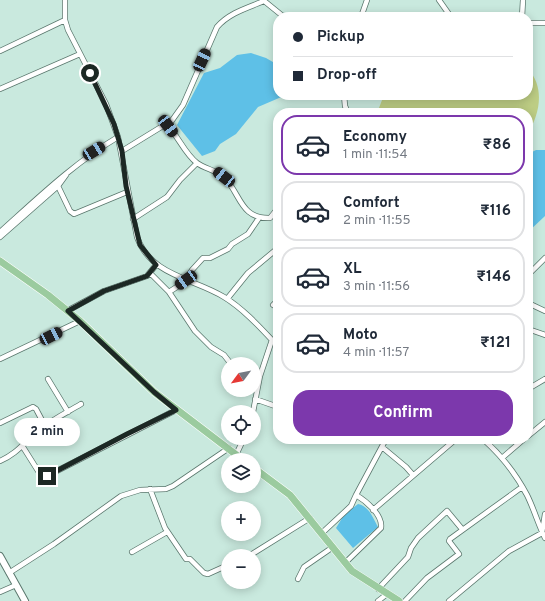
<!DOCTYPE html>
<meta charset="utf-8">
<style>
:root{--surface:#fff;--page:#f6f6f7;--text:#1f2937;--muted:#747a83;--line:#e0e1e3;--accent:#7c38ac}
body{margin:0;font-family:Overpass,sans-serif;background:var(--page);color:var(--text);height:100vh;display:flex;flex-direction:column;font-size:15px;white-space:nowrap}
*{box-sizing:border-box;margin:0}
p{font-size:13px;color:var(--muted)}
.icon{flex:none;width:22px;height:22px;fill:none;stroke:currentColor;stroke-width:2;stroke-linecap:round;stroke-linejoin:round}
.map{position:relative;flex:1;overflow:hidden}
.drawer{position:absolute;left:273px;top:108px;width:260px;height:336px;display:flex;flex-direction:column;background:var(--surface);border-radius:16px;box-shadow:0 2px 10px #0003}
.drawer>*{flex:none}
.top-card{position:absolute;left:273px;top:12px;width:260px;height:88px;border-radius:16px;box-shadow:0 2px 10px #0003;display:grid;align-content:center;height:88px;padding:0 20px;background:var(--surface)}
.needle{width:26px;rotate:238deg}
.controls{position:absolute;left:221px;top:357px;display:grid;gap:8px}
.controls a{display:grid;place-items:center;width:40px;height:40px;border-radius:50%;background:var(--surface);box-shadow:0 2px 10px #0003;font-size:20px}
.end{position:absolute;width:18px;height:18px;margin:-9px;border:5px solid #1c2824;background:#fff;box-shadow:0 0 0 2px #fff}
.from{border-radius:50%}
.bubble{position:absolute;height:28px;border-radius:14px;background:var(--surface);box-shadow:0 2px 10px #0003;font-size:13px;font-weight:700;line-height:28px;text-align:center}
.car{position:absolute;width:12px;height:24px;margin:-12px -6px;border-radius:5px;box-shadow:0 0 3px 1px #0007;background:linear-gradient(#222 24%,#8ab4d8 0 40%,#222 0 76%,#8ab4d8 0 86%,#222 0)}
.top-card b{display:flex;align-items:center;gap:14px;height:38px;font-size:15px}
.top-card b+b{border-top:1px solid var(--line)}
.top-card i{width:10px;height:10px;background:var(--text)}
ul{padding:7px 0 0;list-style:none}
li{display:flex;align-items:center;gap:12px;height:60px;margin:0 8px 6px;padding:0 12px;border:2px solid var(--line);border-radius:16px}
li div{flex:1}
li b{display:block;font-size:15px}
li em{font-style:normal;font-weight:700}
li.active{border-color:var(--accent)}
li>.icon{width:36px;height:36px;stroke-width:1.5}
.primary-button{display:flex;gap:8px;margin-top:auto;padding:8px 20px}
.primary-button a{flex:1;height:46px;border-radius:16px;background:var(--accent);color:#fff;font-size:16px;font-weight:700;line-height:46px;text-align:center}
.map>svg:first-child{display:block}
.green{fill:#bdcd84}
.water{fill:#5ec0e7}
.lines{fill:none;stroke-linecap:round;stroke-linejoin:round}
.minor-casing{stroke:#5a776d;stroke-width:6}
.tertiary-casing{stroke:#5a776d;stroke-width:8}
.primary-casing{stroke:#fff;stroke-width:8}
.minor{stroke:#fff;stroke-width:4.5}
.tertiary{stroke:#fff;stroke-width:6}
.primary{stroke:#9bcb9f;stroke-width:7}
.route{stroke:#1c2824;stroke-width:5}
</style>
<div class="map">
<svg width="545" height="601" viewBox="0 0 545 601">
<rect width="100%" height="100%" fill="#c9e9de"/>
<path class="green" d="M528 69C545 87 540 114 528 133V113H377L384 95H528Z"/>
<path class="water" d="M251 53 266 58 278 65V95H286L258 107 236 134 220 144 215 151 202 156 177 125 204 73 220 68 237 55Z
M536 150H545V216L528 232V154Z
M358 504C369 506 373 518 378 527L353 548 336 528 344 515Z"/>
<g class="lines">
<defs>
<path id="minor" d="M263 0 284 17
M439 0 451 17
M361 17 367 0
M522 17 523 0
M528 23H545
M0 51 65 20
M0 89 80 54
M344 95 345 106 348 113
M168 126 183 105 217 27C229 13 247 8 264 1
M118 137 137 237C151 276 193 278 224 297 242 308 258 325 272 340L278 341
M122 151 166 124C178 135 184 153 197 163 205 169 216 170 224 177 241 194 240 219 270 218L278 208
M58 186 70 211 74 214 127 192
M133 219 167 197 180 180 197 163
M0 232C38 198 74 163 118 137L106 104 68 30 65 20V0
M0 237 58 186 66 175
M150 273 169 292 195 331 211 347 224 355 231 364
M528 275 545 258
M169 292 186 281 192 270 203 258H210L228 249 232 244 248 234 259 218
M227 299 248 273 278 248
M528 303 545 311
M273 305 278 300
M67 311 104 291 147 276 156 265
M528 329 545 335
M0 359 80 321
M48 379 68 412
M528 389 545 379
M255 399 278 407
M253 412 260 376 272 340
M0 423 33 407 36 409 45 426
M528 436 545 422
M483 439C501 455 516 474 527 495 534 509 538 524 545 538
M23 447 40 474 47 476 176 410
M382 447 406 467 413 475
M236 455 244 438
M502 458 524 439
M0 461C20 452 24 441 41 429 53 419 68 412 81 404
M150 489 165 528 186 559H190L204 573 208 574 228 565
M356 495 386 439
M373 510 456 439
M322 533 351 506 356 495C366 501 383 515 381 528L345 563
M132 552 167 532
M249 556 310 518
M9 573 54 544 121 496 140 490 166 489 173 486 229 448
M298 579 304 567 333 547
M378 589 408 557 411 548 418 538 447 511 462 529
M0 592 16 585
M378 601 387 594
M405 601 427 578 459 554 449 541 450 539 522 487
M449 601 509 551 542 533 545 514"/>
<path id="tertiary" d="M0 556 25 601"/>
<path id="primary" d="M0 261 48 295 80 321 154 392 243 460
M254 468 290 495 352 571 399 601"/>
</defs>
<use href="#minor" class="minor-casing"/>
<use href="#tertiary" class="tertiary-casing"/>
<use href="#primary" class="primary-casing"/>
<use href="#minor" class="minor"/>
<use href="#tertiary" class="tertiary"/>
<use href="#primary" class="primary"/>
</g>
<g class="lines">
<path class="route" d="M47 476 127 434 176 410 154 392 68 311 104 291 147 276 156 265 140 245 126 186 122 151 114 124 90 73"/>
</g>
</svg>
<div class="controls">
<a><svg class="needle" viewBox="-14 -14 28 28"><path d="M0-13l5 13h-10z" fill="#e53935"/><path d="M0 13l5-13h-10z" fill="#747a83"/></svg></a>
<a><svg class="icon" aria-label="locate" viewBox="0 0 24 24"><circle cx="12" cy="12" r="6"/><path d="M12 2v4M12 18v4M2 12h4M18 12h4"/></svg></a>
<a><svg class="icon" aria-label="layers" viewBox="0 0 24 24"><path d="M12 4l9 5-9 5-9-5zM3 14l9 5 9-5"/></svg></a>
<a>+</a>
<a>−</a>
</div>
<i class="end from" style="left:90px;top:73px"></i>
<i class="end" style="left:47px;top:476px"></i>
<div class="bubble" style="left:14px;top:418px;width:66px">2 min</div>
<i class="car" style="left:202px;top:60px;rotate:25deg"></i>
<i class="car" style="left:168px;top:126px;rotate:143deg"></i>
<i class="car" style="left:94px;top:151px;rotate:59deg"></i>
<i class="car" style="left:224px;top:177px;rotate:308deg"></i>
<i class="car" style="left:186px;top:280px;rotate:236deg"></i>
<i class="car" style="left:51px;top:336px;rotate:63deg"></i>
<div class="top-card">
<b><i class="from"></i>Pickup</b>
<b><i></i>Drop-off</b>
</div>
<section class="drawer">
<ul>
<li class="active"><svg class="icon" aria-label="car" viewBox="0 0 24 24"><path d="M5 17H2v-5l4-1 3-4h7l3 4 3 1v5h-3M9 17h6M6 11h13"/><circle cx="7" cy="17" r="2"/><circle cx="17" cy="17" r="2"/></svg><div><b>Economy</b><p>1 min · 11:54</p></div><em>₹86</em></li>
<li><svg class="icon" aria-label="car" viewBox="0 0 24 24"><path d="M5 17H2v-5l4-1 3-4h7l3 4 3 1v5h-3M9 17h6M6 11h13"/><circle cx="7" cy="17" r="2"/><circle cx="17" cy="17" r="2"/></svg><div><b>Comfort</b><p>2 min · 11:55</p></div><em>₹116</em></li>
<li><svg class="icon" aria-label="car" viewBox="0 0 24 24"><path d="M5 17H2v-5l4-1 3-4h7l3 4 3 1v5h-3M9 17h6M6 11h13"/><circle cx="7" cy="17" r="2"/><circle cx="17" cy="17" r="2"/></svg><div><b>XL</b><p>3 min · 11:56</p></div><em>₹146</em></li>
<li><svg class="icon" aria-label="car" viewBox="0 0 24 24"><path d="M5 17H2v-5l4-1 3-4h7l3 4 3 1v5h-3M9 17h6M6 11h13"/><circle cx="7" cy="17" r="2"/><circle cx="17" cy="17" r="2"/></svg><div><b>Moto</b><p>4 min · 11:57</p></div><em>₹121</em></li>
</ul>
<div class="primary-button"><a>Confirm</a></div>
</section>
</div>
